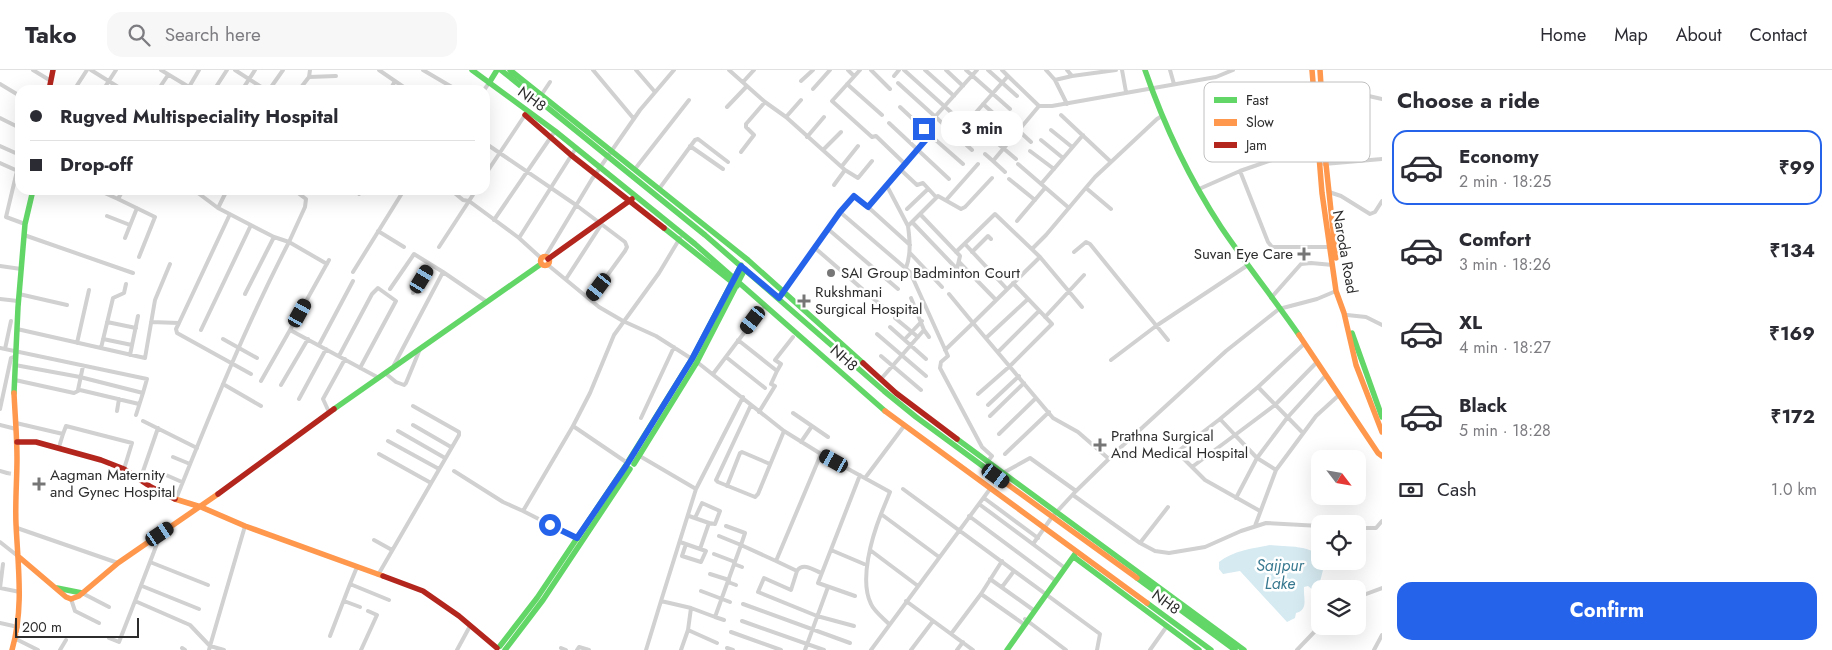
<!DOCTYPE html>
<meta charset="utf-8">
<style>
:root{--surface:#fff;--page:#f7f7f7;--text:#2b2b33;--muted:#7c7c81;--line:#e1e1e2;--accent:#2563eb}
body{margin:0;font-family:Jost,sans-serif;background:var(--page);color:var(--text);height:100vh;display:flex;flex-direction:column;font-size:19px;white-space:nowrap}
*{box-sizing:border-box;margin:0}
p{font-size:16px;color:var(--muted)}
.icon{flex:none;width:28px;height:28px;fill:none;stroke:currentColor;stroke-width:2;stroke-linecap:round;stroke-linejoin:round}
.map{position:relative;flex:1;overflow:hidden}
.side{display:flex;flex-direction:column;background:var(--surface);width:450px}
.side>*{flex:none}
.hud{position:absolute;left:15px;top:15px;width:475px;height:110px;border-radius:15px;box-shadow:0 5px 20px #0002;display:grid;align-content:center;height:110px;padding:0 15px;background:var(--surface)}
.needle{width:32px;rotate:121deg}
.buttons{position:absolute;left:1311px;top:380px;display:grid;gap:10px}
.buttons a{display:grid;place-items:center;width:55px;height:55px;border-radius:10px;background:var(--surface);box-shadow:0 5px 20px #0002;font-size:25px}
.scale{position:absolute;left:15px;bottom:12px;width:124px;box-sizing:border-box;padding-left:5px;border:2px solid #2c2c2c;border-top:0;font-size:14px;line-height:18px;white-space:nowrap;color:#2c2c2c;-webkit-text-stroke:4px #fff;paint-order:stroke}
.end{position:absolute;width:22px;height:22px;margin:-11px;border:6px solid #2563eb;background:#fff;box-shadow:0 0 0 2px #fff}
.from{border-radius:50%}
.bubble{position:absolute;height:35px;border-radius:15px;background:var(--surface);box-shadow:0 5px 20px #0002;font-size:16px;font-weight:700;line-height:35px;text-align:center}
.car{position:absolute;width:15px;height:30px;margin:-15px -8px;border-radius:6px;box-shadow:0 0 4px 1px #0007;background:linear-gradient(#222 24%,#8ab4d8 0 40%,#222 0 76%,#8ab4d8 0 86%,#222 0)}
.hud b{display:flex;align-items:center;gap:18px;height:48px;font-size:19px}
.hud b+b{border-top:1px solid var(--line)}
.hud i{width:12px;height:12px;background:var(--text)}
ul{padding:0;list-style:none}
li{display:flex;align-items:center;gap:15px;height:75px;margin:0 10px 8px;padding:0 5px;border:2px solid transparent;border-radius:15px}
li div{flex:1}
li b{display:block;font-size:19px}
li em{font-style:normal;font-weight:700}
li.current{border-color:var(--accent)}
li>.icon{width:45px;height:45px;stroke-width:1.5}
h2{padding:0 15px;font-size:22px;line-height:60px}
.pay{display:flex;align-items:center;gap:12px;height:55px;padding:0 15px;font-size:19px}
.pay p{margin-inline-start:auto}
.cta{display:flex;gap:10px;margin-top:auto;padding:10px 15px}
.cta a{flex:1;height:58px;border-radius:15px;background:var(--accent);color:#fff;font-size:20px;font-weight:700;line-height:58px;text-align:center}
header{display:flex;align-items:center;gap:30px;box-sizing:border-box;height:70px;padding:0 25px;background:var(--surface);border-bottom:1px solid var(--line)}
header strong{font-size:24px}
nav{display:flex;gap:28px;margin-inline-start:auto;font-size:18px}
.search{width:350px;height:45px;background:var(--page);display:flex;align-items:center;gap:12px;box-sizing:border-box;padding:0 18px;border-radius:15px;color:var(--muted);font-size:19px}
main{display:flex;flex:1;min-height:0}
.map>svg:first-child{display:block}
.water{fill:#d6eaf1}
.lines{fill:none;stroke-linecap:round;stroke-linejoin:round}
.street-tunnel{stroke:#d5d5d5;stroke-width:4;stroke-dasharray:4 2;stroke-linecap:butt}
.street{stroke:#d1d1d1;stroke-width:4}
.fast{stroke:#63d668;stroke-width:5.5}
.slow{stroke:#ff974d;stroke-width:5.5}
.jam{stroke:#b3261e;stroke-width:5.5}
.route{stroke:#2563eb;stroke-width:6}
.poi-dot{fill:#767676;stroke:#fff;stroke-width:2}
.labels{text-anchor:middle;stroke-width:5;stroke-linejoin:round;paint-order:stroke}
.street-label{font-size:15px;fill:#2c2c2c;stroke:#fff}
.poi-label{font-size:15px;fill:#2c2c2c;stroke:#fff;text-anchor:start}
.water-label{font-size:16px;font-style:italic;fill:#397990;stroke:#fff}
.key{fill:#fff;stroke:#c0c0c0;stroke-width:1}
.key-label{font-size:14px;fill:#2c2c2c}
</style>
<header>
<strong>Tako</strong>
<div class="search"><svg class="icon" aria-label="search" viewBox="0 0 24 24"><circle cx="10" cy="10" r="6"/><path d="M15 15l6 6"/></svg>Search here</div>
<nav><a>Home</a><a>Map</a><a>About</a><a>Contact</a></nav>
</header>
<main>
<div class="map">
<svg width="1382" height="580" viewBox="0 0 1382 580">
<rect width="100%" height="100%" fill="#fff"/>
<path class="water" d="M1270 475C1283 477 1318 474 1320 491L1324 493C1323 503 1320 510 1318 520H1313L1308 516 1304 517C1303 527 1309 540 1296 543L1295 548 1287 552 1240 501 1223 504 1219 499V492C1232 481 1254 478 1270 475Z"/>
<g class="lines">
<path class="street-tunnel" d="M7 403 13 404"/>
<path class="street" d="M33 0 51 11
M91 0 123 20
M161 0 189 17 199 0
M235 0 266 20
M379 0 408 20
M423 0 457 20
M593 0 634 49
M636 0 655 22
M729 0 765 32 786 47 845 100 858 108 872 91
M848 0 854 6
M860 0 832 31 872 67 876 66 905 94
M871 0 890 19
M904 0 982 70
M925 0 954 26
M946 0 963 16
M966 0 1010 39
M988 0 1017 26
M1002 0 1008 6
M1046 0 1055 10 1067 34
M1067 0 1072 6 1116 0
M1122 0 1126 22
M1170 0 1174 14
M894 6 899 0
M309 7 336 6
M1055 10 1072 6
M801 11 813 0
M743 12 754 0
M898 13 972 80
M0 14 20 26
M847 14 882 45
M813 19 830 0
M74 20 87 0
M103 20 116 0
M158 20 168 5
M214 20 227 0
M242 20 255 0
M269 20 283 0
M299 20 309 7 310 0
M390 20 395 11
M484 20 489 13
M542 24 550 12
M1360 24 1382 29
M983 34 1001 50
M727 37 747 16
M974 45 986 56
M1061 45 1111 92
M786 47 801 30
M0 48 20 58
M1008 51 1031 72
M889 53 949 109
M924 59 977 0
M1051 60 1072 77
M930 65 963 94
M956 65 1008 6 1039 36H1052L1216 7 1233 0
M807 67 824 47
M1041 70 1063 88
M996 72 1016 89
M485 73 576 135 625 172 627 177 625 181 590 229
M0 76 20 85
M690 76 723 99
M823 80 841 62
M1030 81 1054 99
M741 82 754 65 746 57V54L765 32
M985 84 993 91
M0 93 20 102
M1018 94 1069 138
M1324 94 1382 89
M842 96 858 76
M635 99 689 30
M901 100 917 115 923 113 936 127
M17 101 6 147 25 154
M1240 101 1268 172 1272 177H1330
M1005 102 993 91 1039 36
M485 105 525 45
M1009 109 1035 130
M1041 114 1083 65
M834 115 845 100
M887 116 908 156
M1086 118 1111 139
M659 119 695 70 698 69 728 92
M1199 119 1240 101 1283 86 1318 79
M98 120 118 129 123 120
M194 120 218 138 274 167 245 224
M294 120 306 129 305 137 289 172 327 194
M476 120 469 131 519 168 541 188
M1329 122 1341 126 1370 144 1375 142 1382 131
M359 124 362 120
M118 129 155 147 139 187
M947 129 978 94
M868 137 910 175
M218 138 227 120
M907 139 928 119
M840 142 910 202 948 286 941 292 940 298 982 377 992 386 988 391
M107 146 130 155
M494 150 555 61
M1017 151 1045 118
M912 152 957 199 960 186 920 144
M828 159 898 219
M378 161 404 177
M24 165 133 203
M125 168 137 138
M519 168 576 78
M965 174 1007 219
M439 177 469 131 463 130 451 120
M815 178 890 243
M1032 179 1046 165 1095 107 1157 49 1162 46
M956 182 995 144 1040 187
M972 182 988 166 991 169
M1074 182 1086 172 1090 174 1168 270
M910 183 942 217
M545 187 592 109 640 40 674 0
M959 192 996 230
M548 195 599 237 623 251 656 266 692 289
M0 196 21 199
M906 198C911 184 910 171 908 156L938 126 961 139 965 137 992 108
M353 202 404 120
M443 202 487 232
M566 209 601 155
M390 219 414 184 443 202 394 295
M413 223 430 194
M19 224 67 235
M779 228 840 142 855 126 868 137 930 65 900 37
M1271 228 1301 194 1311 193 1333 195
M0 229 18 231
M1082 237 1040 187 973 253 1053 348 1078 362 1109 389
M1347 245 1366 247 1382 255
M1045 247 1084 205
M895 248 918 267
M107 252 136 258
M151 252 179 253 176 259 177 263 251 304
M179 253 230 144
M890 257 926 289
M17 259 145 288 155 230 170 194
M201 260 251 155
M290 260 329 190
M924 260 929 267
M877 264 926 306
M986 268 1028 229
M103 269 132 275
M223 269 257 288
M905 269 922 251
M738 270 777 301 771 314 775 316 759 342
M77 273 89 220
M319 275 353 211
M0 278 147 309 143 323 80 307 15 295
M101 278 113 228 124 223 126 214
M5 279 11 251
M945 280 973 253 949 224
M998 282 1039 241
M130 285 138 246
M339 286 372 224 378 218 396 231 360 298
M881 286 921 320
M726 287 765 318
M1111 290 1156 256 1248 195
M697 292 784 361 821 384 890 422 881 444 939 487
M777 301 781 294 775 290 793 267
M385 303 396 312 404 315 406 313 420 279
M713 304 762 239
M881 309 924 260 911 228
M15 310 74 323 80 320 139 334
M261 311 290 260 379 308
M223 314 261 336
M281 315 308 269
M78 320 83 296
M978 324 1010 296 1052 254 1013 213
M299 329 326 279
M751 335 716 410 718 412 755 427 758 424 784 361
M988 335 1019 306
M0 339 11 288 16 286
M117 341 119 329
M329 342 323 329 345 289
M793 343 828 367
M136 345 143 323
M990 346 1024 313
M641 348 674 277
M1220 349 1235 365 1192 397 1205 410 1260 441
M143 351 197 378
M16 353 63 364 59 377
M0 355 16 359
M413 355 451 377
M573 356 523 441 578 469
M398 361 445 388
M1303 363 1258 317 1305 273
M63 364 66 356 132 373 124 399
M999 364 1036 328
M388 371 439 399
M801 372 812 356
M379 384 431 413
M821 384 776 491 797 501C803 492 814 500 821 503
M1005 384 1049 342
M638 385 696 419 743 327
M173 387 190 394
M626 392 573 356 590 323 614 265 659 203 680 168
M1192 397 1177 382 1220 349 1258 317
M1276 400 1257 388 1235 365 1275 335 1317 292
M0 401 7 403
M454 401 503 432 523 441
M1003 403 1030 388 1076 421
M166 405 182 412
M865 408 904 356
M140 410 158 358
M727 416 740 383 742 382 770 394
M903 419 1100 564 1097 580
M1073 425 1140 473 1155 481 1169 483 1205 477 1241 461 1266 453 1320 456
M984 428 1038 468
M1236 428 1257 388 1287 348 1326 305
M176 429C211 342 246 255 289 172L274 167
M979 434 1065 498
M881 444C872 467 859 510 871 534 874 541 883 548 889 554
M969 446 1056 511
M695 448 702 433 720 441 715 454 709 453
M1255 456 1276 400 1316 346 1339 325
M17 458 118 493
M1358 458H1376L1382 451
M160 466 135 531 190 555 210 576 245 456
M719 466 741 475 745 463 726 456
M374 470 392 480
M0 472 19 487
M680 472 700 479 709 453 689 446
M1140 473 1168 437
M686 474 682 486 701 492 706 481 700 479
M1033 474 1052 447 1076 421 1120 378 1226 281 1279 239 1317 229 1336 221
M831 480 864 494
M870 480 918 516
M714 484 735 492
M150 492 208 515
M3 494 0 518 20 522
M734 494 742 497
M357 497 350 514 389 530
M797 501 791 520 764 508 758 522 817 546 854 556
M710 504 729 510
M378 505 459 365V362L413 336
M990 509 1032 539
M728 512 736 515
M142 516 199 539
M1002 517 1014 501
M701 521 730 532
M82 523 109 537
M981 524 1002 491
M855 526 818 513 860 405
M1358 527 1382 518
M71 529 75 541 99 553
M344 531 360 537
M906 531 973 580
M743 534 850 573
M691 538 715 547 741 475 776 491
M715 547 724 550
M1025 549 1066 580
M742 551 824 580
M0 553 18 557
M688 560 717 573
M731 562 781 580
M951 564 981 524 1025 555
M330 566 350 514
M109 568 119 572 135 531
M16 569 38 580
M182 578 185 580
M561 578 566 580
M727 578 733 580
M60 580 66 570
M209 580 210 576 224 580
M361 580 377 545 368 541
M457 580 470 556
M577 580 579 577 589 580
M646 580 661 531
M681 580 688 560 691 538 661 531 696 419
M805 580 828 517
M871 580 990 419
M911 580 933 551
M957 580 963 572
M1150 580 1167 556
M1297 580 1320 556
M1374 580 1382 565"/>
<path class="fast" d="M472 0 555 61 695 174 885 341
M501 0 705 165 884 321 916 347 1003 411
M510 0 748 190 863 293
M1145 0C1164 55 1189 108 1221 157 1246 194 1274 229 1299 265
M489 13 497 0
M664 158 737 216
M1352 263 1382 347
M14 323 18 237 25 154 33 120
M334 339 541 194
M957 369 1244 580
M629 390 692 289 741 195
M634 394 697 292 745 199
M1074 487 1199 580
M1137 508 1235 580
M57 518 82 523
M1147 533 1211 580
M500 576 537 528 626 395
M505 580 543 530 630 399
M1007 580 1075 484"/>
<path class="slow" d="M1312 0 1322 123 1336 221 1344 243 1356 295 1382 362
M1320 0 1326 94 1336 188
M540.5 191a4.5 4.5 0 1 1 9 0a4.5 4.5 0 1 1-9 0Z
M1299 265 1378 383 1382 386
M885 341 1147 533
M1003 411 1137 508
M175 429 201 437 245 456 383 506
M19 487 66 527 71 529 79 526 118 493 218 424
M12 580C24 538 18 497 16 454 15 432 17 410 17 388 17 367 15 345 14 323"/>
<path class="jam" d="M49 20 53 0
M525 45 571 85 664 158
M548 189 632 129
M863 293 896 323 957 369
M17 372H36L101 390 124 399 151 417 175 429
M218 424 334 339
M383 506 423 521 459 546 497 578"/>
</g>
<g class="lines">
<path class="route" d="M550 455 577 468 626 396 692 289 741 196 779 228 840 142 854 126 868 137 930 65 924 59"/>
</g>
<g class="poi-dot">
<path d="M1301.5 176.5h5v5h5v5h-5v5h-5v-5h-5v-5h5z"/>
<circle cx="831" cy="203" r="5"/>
<path d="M801.5 223.5h5v5h5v5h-5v5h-5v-5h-5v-5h5z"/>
<path d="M1097.5 367.5h5v5h5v5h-5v5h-5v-5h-5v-5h5z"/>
<path d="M36.5 406.5h5v5h5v5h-5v5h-5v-5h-5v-5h5z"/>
</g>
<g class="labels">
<g class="street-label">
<text transform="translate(532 29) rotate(36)" y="5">NH8</text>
<text transform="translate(1345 182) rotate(80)" y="5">Naroda Road</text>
<text transform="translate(844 288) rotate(42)" y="5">NH8</text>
<text transform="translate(1166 532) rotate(36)" y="5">NH8</text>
</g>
<g class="poi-label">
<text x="1293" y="189" text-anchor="end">Suvan Eye Care</text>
<text x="841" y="208">SAI Group Badminton Court</text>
<text x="815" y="227">Rukshmani<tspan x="815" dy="17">Surgical Hospital</tspan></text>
<text x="1111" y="371">Prathna Surgical<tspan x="1111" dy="17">And Medical Hospital</tspan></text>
<text x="50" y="410">Aagman Maternity<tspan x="50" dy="17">and Gynec Hospital</tspan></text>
</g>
<g class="water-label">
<text x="1280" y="501">Saijpur<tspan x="1280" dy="18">Lake</tspan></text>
</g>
</g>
<rect x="1204" y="12" width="166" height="80" rx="8" class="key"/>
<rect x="1214" y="27" width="23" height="6" fill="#63d668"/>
<rect x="1214" y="49" width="23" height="7" fill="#ff974d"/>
<rect x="1214" y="72" width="23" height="6" fill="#b3261e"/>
<g class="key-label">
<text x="1246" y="35">Fast</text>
<text x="1246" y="57">Slow</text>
<text x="1246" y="80">Jam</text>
</g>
</svg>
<div class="buttons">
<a><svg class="needle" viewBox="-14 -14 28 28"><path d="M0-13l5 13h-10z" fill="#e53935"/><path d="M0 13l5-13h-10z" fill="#7c7c81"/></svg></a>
<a><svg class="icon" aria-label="locate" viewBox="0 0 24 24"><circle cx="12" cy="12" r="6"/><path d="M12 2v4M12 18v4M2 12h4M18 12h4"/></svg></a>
<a><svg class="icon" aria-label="layers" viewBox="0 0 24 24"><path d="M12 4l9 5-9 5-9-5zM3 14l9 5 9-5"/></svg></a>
</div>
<div class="scale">200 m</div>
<i class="end from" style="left:550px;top:455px"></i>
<i class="end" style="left:924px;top:59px"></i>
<div class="bubble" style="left:941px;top:41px;width:82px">3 min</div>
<i class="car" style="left:422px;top:209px;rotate:31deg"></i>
<i class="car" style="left:599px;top:217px;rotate:217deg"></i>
<i class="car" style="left:300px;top:243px;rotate:29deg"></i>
<i class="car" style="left:753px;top:250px;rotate:217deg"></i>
<i class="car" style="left:834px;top:391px;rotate:299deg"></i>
<i class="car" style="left:996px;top:406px;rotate:126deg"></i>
<i class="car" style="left:160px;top:464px;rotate:56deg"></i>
<div class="hud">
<b><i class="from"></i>Rugved Multispeciality Hospital</b>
<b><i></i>Drop-off</b>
</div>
</div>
<section class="side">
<h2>Choose a ride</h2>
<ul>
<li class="current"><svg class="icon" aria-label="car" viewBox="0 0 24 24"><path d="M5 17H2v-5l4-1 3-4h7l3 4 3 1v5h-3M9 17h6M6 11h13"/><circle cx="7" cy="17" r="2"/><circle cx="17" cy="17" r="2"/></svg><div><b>Economy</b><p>2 min · 18:25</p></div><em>₹99</em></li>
<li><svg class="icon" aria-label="car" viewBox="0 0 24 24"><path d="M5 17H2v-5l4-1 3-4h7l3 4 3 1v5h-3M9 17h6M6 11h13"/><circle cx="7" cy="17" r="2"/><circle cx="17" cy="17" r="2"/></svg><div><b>Comfort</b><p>3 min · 18:26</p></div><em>₹134</em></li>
<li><svg class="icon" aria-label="car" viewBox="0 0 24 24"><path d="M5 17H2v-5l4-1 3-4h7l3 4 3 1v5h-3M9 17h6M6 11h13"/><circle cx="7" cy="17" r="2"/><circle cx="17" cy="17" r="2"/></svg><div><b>XL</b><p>4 min · 18:27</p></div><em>₹169</em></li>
<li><svg class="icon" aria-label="car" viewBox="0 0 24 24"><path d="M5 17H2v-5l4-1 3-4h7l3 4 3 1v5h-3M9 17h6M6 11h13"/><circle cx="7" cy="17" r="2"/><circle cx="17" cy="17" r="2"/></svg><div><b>Black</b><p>5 min · 18:28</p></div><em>₹172</em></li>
</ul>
<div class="pay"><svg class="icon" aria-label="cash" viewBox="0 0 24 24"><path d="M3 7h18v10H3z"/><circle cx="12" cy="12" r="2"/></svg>Cash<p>1.0 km</p></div>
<div class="cta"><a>Confirm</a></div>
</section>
</main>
